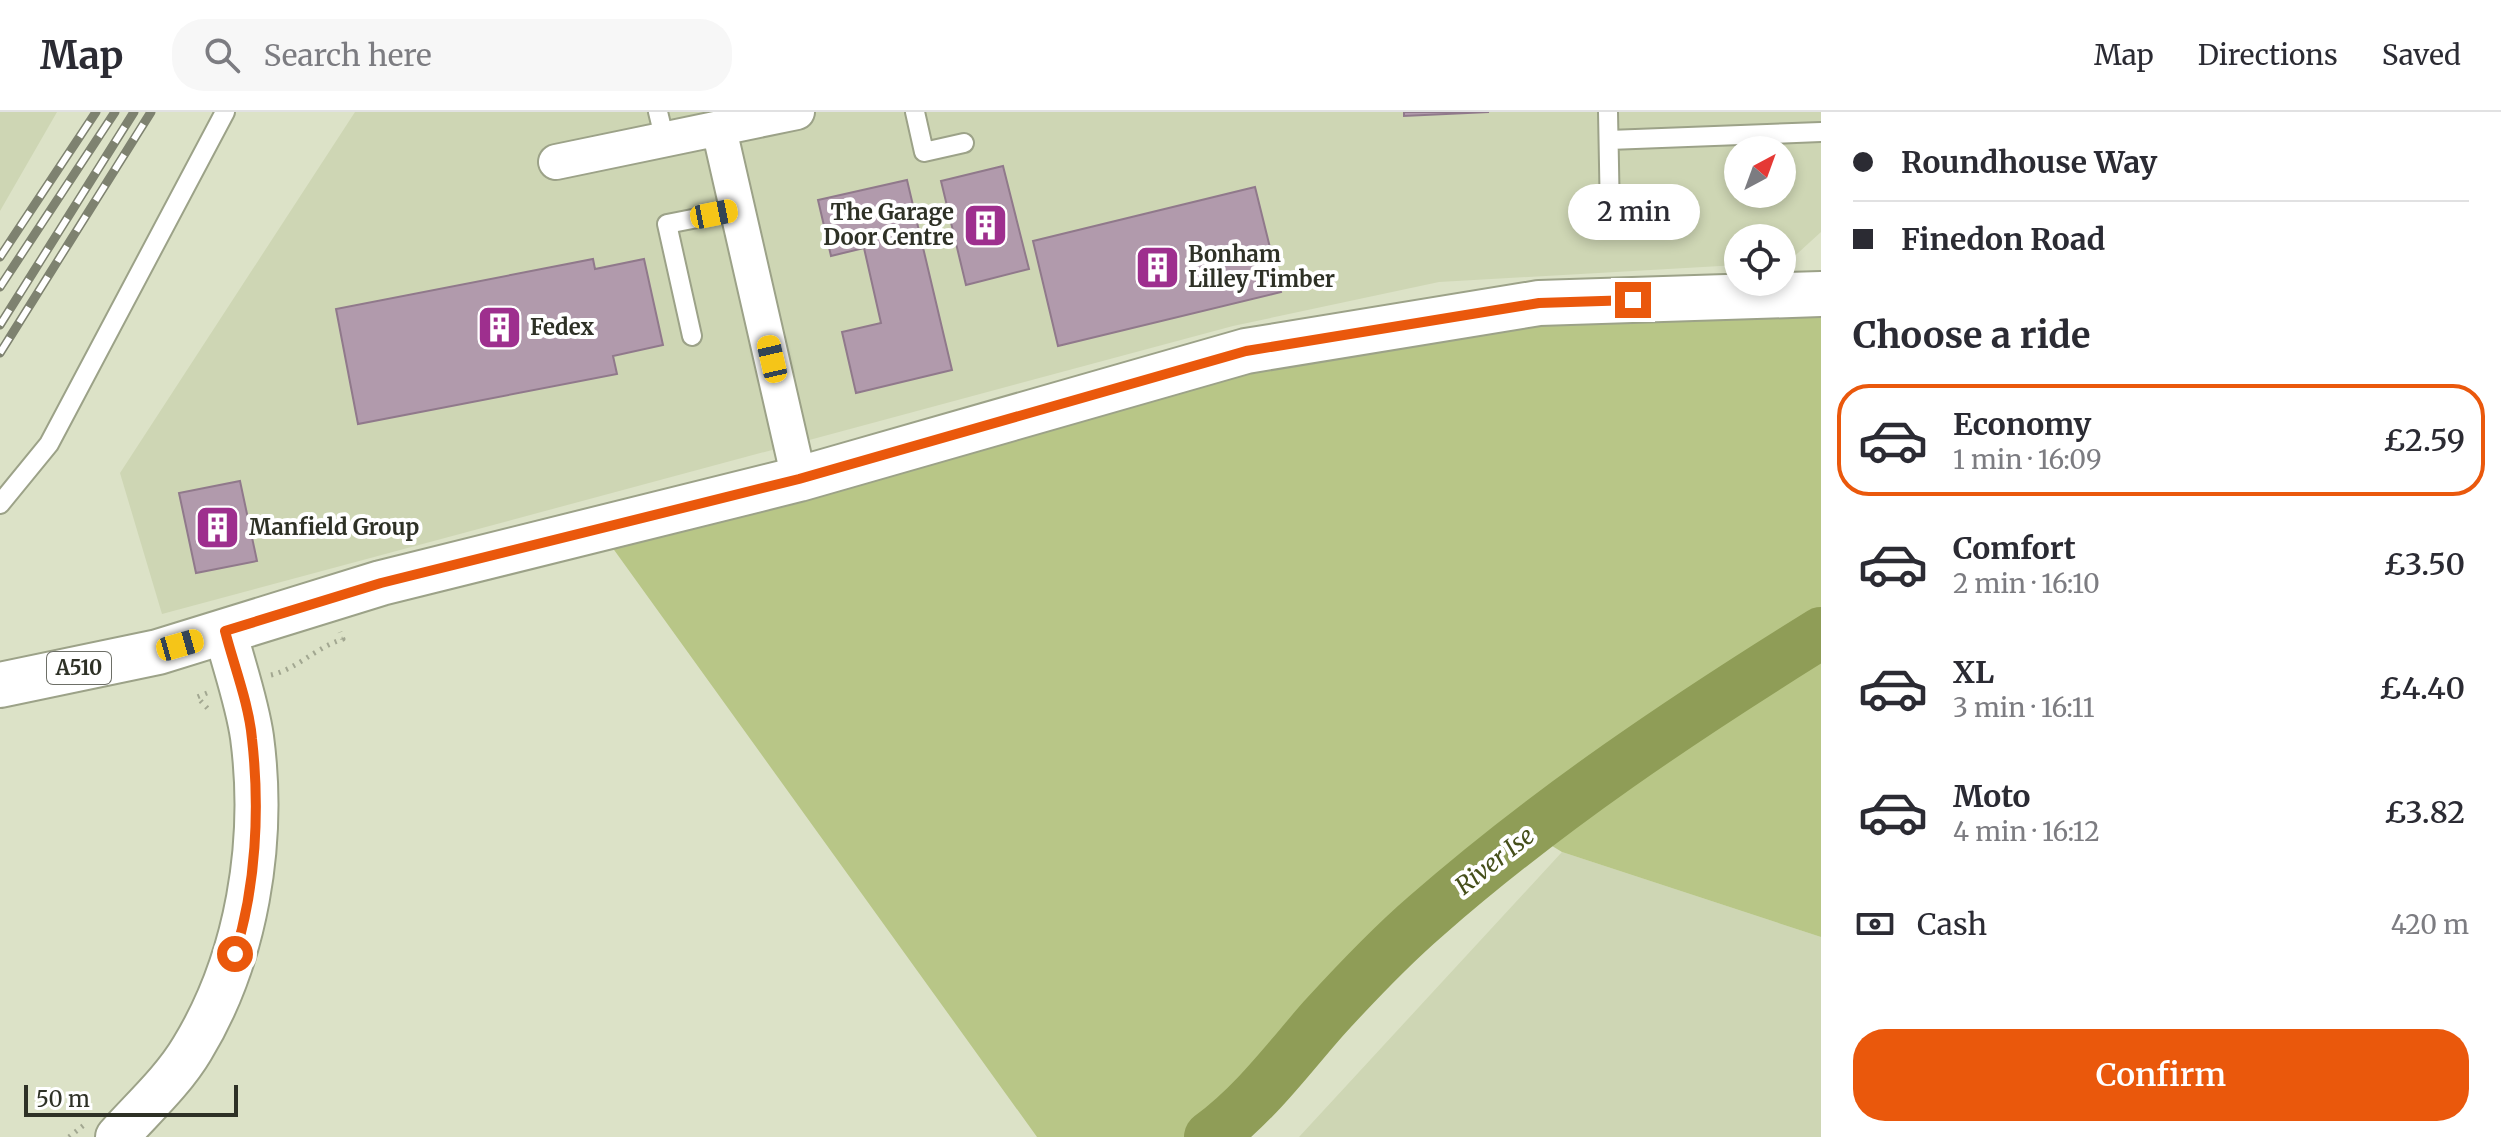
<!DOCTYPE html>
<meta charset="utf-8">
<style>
:root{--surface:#fff;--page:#f7f7f7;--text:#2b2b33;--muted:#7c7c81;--line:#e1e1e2;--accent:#ea580c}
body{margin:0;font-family:Merriweather,serif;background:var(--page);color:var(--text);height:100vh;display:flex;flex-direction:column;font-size:30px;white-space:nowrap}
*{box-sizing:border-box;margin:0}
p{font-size:26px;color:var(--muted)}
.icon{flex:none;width:44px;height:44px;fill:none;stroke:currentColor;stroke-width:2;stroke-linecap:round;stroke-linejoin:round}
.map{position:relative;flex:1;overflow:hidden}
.panel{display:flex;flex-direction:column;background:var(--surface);width:680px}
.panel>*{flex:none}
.guide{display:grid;align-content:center;height:176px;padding:0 32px;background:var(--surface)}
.needle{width:52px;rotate:41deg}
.buttons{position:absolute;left:1724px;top:24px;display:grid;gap:16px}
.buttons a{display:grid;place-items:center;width:72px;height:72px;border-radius:50%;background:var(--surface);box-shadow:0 4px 12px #0003;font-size:40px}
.scale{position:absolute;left:24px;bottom:20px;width:214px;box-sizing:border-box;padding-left:8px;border:4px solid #2e3126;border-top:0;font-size:22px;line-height:28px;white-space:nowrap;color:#2e3126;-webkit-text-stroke:6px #fff;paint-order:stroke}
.end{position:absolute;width:36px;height:36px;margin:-18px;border:10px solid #ea580c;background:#fff;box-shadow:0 0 0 4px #fff}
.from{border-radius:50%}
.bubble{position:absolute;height:56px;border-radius:28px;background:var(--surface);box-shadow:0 4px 12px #0003;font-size:26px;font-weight:600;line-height:56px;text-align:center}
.car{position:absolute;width:24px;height:48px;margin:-24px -12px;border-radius:10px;box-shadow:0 0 6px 2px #0007;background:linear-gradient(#f5c518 24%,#345 0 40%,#f5c518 0 76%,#345 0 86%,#f5c518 0)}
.guide b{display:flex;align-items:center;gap:28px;height:76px;font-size:30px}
.guide b+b{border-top:2px solid var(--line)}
.guide i{width:20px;height:20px;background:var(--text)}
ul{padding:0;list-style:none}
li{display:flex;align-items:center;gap:24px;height:112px;margin:0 16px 12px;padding:0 16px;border:4px solid transparent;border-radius:32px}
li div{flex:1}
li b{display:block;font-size:30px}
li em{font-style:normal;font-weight:600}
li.active{border-color:var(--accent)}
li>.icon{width:72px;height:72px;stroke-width:1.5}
h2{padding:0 32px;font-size:36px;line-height:96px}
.pay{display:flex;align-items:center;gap:20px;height:88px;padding:0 32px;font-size:30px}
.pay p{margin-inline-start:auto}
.primary-button{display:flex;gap:16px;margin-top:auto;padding:16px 32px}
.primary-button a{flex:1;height:92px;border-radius:32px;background:var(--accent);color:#fff;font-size:32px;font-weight:600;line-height:92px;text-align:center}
header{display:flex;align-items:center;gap:48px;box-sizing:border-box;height:112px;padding:0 40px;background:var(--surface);border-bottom:2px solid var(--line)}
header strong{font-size:38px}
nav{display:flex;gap:44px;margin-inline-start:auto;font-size:28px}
.search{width:560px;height:72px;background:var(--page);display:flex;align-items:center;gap:20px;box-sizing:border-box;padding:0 28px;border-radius:32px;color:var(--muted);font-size:30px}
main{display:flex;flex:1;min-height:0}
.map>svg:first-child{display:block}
.built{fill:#ced6b4;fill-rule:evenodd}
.green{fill:#b8c687}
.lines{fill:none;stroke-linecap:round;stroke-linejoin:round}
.river{stroke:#8f9d57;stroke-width:52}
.building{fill:#b19aac;stroke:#90798b;stroke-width:2}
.service-casing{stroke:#9ca288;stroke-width:22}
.minor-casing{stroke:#9ca288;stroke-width:38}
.tertiary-casing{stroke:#9ca288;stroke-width:46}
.primary-casing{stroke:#9ca288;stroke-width:48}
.path{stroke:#a2a791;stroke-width:5;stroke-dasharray:2 6;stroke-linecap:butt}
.service{stroke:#fff;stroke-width:18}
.minor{stroke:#fff;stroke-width:34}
.tertiary{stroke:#fff;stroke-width:42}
.primary{stroke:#fff;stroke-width:44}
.rail-casing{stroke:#7e8270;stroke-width:9}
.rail{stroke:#fff;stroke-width:6;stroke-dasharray:18;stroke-linecap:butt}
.route{stroke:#ea580c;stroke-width:10}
.labels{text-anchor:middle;stroke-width:8;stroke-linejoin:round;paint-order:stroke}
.shield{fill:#fff;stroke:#6d6f67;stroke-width:2}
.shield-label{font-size:20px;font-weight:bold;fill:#2e3126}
.poi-label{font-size:22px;font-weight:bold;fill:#2e3126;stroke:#fff;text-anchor:start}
.water-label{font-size:24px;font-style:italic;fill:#454f1a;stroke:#fff}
</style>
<header>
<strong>Map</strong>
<div class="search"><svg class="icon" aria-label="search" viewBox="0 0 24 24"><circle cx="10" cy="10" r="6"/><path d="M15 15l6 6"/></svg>Search here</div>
<nav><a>Map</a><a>Directions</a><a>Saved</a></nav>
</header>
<main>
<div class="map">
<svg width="1821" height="1025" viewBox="0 0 1821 1025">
<rect width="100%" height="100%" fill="#dce2c7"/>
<path class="built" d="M0 0H57L0 99Z
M355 0H1821V120L1787 151H1782V126H1738V153L1439 170 1233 214 162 502 120 361ZM1738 38H1782V82H1738Z
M1562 740 1821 825V1025H1299Z"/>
<path class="green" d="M1821 182V825L1562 740 1531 721 1425 804 1324 906 1262 979 1210 1025H1037L599 417 1246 239Z"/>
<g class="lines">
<path class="river" d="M1210 1025C1255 992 1287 948 1323 907 1355 872 1390 835 1426 804 1548 697 1684 606 1821 521"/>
</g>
<path class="building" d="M1404 0H1489L1404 4Z
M1003 54 1029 157 966 173 941 69Z
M907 68 952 258 856 281 842 220 881 211 864 136 831 144 818 88Z
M1255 75 1281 180 1058 234 1033 129Z
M593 147 595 157 644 147 663 233 613 244 617 262 358 312 336 197Z
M240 369 257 449 196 461 179 381Z"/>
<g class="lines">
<defs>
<path id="service" d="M658 0 665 29
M915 0 924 40 964 31
M1608 0 1610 105
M1609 28 1821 20
M692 224 667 112 738 98
M0 392 49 332 225 0"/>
<path id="minor" d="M719 17 799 367
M556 50 797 0"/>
<path id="tertiary" d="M117 1025C142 997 173 969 192 937 247 847 266 730 252 625 247 590 234 554 225 519"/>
<path id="primary" d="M0 573 158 540 381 471 799 367 1246 239 1539 191 1821 182"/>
</defs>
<use href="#service" class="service-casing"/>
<use href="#minor" class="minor-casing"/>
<use href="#tertiary" class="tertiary-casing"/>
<use href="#primary" class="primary-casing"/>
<path class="path" d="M271 563C297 557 315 536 343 527L340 520
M207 581 197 585 210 599
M69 1025 84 1013"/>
<use href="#service" class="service"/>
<use href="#minor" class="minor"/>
<use href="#tertiary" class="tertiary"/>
<use href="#primary" class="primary"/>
<defs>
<path id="rail" d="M0 145 96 0
M0 175 115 0
M0 213 134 0
M0 241 151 0"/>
</defs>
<use href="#rail" class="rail-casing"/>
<use href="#rail" class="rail"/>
</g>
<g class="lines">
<path class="route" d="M235 842C256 775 260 697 252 627 249 592 234 554 225 519L381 471 799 367 1246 239 1539 191 1633 188"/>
</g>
<defs>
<symbol id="building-square" viewBox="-11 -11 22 22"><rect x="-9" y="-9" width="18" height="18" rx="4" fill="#9e2f8e" stroke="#fff"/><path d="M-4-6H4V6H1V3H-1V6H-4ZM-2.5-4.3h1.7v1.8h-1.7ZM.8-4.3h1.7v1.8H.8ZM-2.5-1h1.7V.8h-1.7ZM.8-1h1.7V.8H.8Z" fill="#fff"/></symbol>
</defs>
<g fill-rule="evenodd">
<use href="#building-square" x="960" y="88" width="51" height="51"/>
<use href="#building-square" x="1132" y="130" width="51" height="51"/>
<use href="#building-square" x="474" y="190" width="51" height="51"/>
<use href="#building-square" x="192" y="390" width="51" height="51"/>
</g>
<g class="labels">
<rect class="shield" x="47" y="540" width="64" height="32" rx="6"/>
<g class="shield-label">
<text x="79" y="563">A510</text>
</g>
<g class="poi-label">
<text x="954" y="108" text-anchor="end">The Garage<tspan x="954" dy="25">Door Centre</tspan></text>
<text x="1188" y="150">Bonham<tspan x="1188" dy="25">Lilley Timber</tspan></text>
<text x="530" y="223">Fedex</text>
<text x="249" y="423">Manfield Group</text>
</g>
<g class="water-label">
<text transform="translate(1495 749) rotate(-38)" y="8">River Ise</text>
</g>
</g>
</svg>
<div class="buttons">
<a><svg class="needle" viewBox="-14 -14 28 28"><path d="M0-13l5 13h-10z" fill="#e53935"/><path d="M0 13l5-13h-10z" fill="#7c7c81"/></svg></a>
<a><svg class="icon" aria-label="locate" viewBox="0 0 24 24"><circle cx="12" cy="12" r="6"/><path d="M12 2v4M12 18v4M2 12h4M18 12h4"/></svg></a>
</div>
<div class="scale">50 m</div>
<i class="end from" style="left:235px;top:842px"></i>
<i class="end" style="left:1633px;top:188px"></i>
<div class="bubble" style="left:1568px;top:72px;width:132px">2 min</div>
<i class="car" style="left:714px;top:102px;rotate:79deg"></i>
<i class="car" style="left:772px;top:247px;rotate:347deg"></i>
<i class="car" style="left:180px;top:533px;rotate:74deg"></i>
</div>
<section class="panel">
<div class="guide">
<b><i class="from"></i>Roundhouse Way</b>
<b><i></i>Finedon Road</b>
</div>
<h2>Choose a ride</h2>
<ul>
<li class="active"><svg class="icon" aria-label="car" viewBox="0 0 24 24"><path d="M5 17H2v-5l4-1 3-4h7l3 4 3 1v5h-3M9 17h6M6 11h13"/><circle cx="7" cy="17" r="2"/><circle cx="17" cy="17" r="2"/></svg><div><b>Economy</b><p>1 min · 16:09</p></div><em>£2.59</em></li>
<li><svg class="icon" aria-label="car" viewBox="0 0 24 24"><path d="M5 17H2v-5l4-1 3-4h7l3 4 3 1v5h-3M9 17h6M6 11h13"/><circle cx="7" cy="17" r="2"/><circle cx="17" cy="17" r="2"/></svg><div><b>Comfort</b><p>2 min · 16:10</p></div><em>£3.50</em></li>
<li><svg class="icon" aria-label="car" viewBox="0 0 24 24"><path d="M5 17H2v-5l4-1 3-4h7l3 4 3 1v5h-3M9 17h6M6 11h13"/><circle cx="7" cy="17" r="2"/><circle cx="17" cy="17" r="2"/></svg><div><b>XL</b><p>3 min · 16:11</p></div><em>£4.40</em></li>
<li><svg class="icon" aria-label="car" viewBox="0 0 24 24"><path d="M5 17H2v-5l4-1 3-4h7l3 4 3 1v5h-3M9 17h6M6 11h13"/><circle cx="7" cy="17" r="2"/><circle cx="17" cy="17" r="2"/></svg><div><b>Moto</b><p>4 min · 16:12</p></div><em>£3.82</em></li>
</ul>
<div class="pay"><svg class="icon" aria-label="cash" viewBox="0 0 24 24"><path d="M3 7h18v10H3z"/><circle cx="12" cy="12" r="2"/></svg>Cash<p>420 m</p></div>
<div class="primary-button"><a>Confirm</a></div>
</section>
</main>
